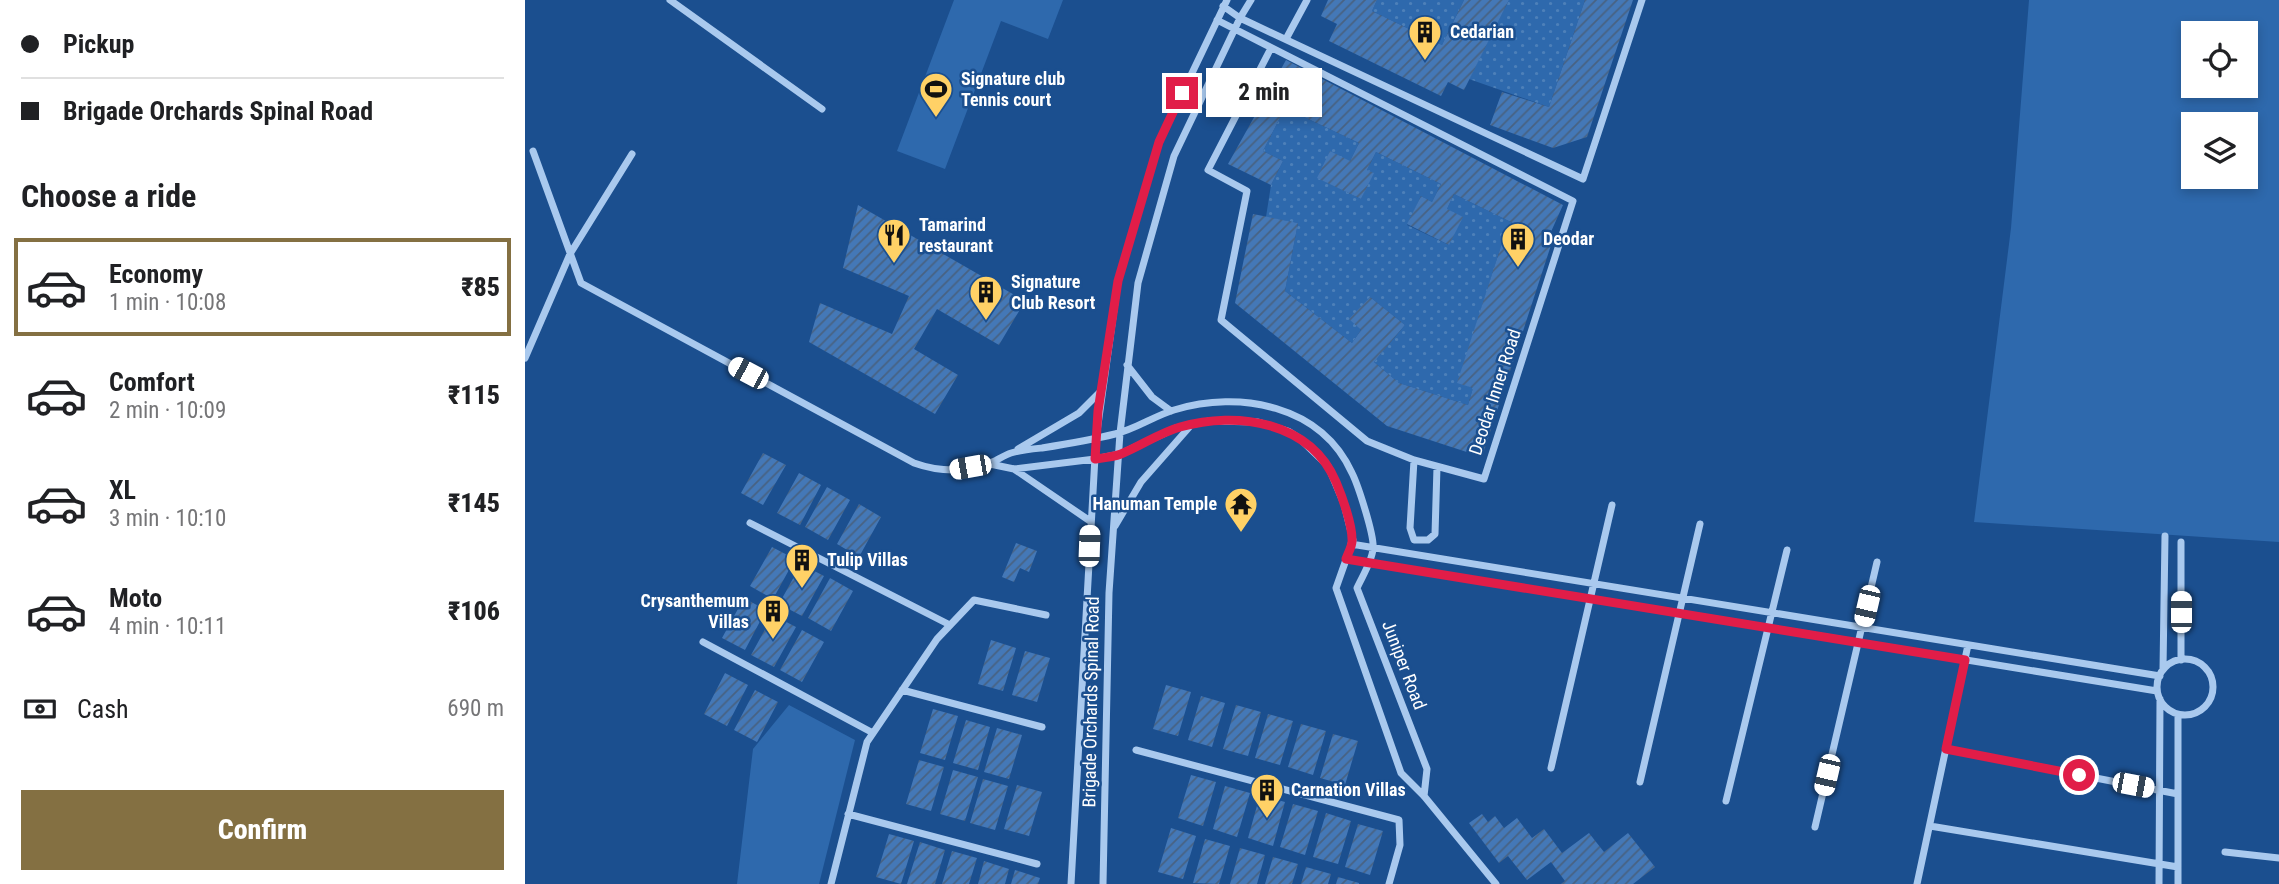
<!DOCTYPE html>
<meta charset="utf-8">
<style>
:root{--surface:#fff;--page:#f6f6f6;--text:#202124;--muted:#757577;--line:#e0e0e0;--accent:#847042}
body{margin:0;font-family:"Roboto Condensed",sans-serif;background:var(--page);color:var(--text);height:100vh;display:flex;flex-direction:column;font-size:26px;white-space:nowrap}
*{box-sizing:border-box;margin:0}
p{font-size:23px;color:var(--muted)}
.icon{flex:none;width:38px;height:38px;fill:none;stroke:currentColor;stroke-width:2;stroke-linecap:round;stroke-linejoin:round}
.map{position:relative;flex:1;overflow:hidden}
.sheet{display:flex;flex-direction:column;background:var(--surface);width:525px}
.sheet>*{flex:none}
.banner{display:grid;align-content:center;height:154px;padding:0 21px;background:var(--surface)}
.fabs{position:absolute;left:1656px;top:21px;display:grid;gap:14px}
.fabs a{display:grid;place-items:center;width:77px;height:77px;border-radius:0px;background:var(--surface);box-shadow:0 4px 10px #0003;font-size:35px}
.end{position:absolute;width:32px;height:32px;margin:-16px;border:9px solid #e11d48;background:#fff;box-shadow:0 0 0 4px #fff}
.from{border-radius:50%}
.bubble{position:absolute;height:49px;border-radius:0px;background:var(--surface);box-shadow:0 4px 10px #0003;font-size:23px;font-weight:800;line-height:49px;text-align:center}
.car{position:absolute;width:21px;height:42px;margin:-21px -10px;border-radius:9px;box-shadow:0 0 5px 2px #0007;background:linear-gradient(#fff 24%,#345 0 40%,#fff 0 76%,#345 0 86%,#fff 0)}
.banner b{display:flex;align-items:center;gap:24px;height:66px;font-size:26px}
.banner b+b{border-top:2px solid var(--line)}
.banner i{width:18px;height:18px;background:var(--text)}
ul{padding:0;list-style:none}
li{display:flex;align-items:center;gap:21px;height:98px;margin:0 14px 10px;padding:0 7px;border:4px solid transparent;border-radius:0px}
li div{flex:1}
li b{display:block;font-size:26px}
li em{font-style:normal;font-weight:800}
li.selected{border-color:var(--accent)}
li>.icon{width:63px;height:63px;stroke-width:1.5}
h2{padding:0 21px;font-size:32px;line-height:84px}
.pay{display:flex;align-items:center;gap:18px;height:77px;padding:0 21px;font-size:26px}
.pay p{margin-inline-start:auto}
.action{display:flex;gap:14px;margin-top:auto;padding:14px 21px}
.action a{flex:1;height:80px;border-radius:0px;background:var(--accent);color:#fff;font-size:28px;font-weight:800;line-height:80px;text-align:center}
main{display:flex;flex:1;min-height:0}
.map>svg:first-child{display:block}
.green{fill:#2e69ad;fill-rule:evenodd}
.park{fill:url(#park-dots)}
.building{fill:url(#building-hatch)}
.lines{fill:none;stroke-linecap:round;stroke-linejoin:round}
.street{stroke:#a9c9ee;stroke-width:7}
.route{stroke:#e11d48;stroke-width:9}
.labels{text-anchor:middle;stroke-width:5;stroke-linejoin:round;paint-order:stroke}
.poi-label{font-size:18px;font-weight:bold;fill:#fff;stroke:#1b4f8f;text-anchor:start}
.street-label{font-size:18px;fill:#fff;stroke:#1b4f8f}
</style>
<main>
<section class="sheet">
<div class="banner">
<b><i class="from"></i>Pickup</b>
<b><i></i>Brigade Orchards Spinal Road</b>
</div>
<h2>Choose a ride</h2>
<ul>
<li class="selected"><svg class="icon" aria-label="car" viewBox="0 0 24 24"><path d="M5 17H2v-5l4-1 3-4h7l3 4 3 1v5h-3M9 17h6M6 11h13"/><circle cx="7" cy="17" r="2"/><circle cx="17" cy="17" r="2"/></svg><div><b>Economy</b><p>1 min · 10:08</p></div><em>₹85</em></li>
<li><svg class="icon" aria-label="car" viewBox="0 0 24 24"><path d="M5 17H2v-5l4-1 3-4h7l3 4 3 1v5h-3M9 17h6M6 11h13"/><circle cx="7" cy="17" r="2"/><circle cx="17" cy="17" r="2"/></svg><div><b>Comfort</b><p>2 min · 10:09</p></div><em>₹115</em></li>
<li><svg class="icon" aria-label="car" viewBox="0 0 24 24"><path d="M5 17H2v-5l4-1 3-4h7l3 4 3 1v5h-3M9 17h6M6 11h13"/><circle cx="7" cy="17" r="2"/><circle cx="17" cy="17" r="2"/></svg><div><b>XL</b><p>3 min · 10:10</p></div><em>₹145</em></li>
<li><svg class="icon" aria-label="car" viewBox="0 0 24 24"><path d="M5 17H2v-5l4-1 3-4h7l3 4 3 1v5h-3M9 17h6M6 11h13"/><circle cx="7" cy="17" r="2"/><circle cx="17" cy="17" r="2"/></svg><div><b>Moto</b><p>4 min · 10:11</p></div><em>₹106</em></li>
</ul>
<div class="pay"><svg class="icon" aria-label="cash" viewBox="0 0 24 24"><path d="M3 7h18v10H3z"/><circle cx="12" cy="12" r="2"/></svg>Cash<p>690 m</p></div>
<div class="action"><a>Confirm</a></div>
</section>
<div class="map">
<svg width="1754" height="884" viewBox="0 0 1754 884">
<defs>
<pattern id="park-dots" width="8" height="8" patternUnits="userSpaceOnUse" patternTransform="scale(1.75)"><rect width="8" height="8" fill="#2e69ad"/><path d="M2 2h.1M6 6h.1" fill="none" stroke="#4d80b9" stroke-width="1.8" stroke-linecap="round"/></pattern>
<pattern id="building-hatch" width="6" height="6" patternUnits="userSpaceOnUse" patternTransform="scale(1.75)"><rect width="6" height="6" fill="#4478b7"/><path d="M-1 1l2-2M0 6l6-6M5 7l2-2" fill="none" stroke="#486282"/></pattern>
</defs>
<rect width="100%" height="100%" fill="#1b4f8f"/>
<path class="green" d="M429 0H538L523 39 476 21 420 169 372 151Z
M1504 0H1754V542L1449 522 1486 228ZM1668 33H1720V86H1668ZM1668 124H1720V177H1668Z
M264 705 330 740 294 884H212L228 749Z"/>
<path class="park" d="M852 0H939L917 45 847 11Z
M984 0H1060L1024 107 944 79Z
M760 108 834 143 825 161 793 178 836 199 848 173 842 170 851 152 916 184 907 202 896 196 882 225 924 245 922 209 929 194 1000 229 995 247 977 243 933 382 948 388 943 405 874 383 849 362 880 325 845 297 825 319 836 330 827 343 760 291 773 223 741 217 746 185 758 161 738 151Z"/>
<path class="building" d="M803 0H852L847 11 917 45 939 0H984L939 90 923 82 916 96 804 41 812 24 796 16Z
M1060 0H1108L1062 137 1028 148 965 125 977 92 1024 107Z
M761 60 1038 205 1025 234 1029 236 957 457 862 426 710 303 728 214 773 223 760 291 827 343 836 330 824 319 845 297 880 325 849 362 874 383 943 405 948 388 932 383 977 243 995 247 1000 229 929 194 922 209 938 217 924 245 882 224 896 196 907 202 916 184 851 152 842 170 849 173 836 199 792 178 805 151 825 161 834 143 760 108 738 151 758 161 746 185 703 164Z
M333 205 500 301 474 345 412 309 389 349 433 375 410 414 284 342 295 303 367 334 384 296 318 268Z
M238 453 261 465 238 505 216 493Z
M274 473 296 485 275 525 252 513Z
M302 487 325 500 303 540 280 527Z
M334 504 356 517 334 557 312 544Z
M491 543 512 551 504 572 495 568 489 582 477 577Z
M247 547 270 559 248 599 225 586Z
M276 564 299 576 277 616 254 604Z
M305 578 328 591 306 631 283 618Z
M219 598 241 610 220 650 197 638Z
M248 615 271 627 249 667 226 655Z
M277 630 299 642 277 682 255 670Z
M466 640 491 648 478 691 453 684Z
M500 651 525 658 512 702 487 695Z
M200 673 223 685 202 726 179 714Z
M641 685 666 692 653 736 628 729Z
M230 690 253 702 232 742 209 730Z
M676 696 700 703 687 747 663 740Z
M711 705 736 712 723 756 698 749Z
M408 709 433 716 420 760 395 753Z
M743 714 768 721 755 765 730 758Z
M441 720 465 727 453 770 428 763Z
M776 724 801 731 788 775 763 767Z
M472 728 497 735 484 779 459 772Z
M808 734 833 741 820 785 795 778Z
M394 760 419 767 406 811 381 804Z
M428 770 453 777 440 821 415 814Z
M666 775 691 782 678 826 653 818Z
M458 779 483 786 470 830 445 823Z
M492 785 517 792 504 836 479 829Z
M700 786 725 793 712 837 688 829Z
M735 795 760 802 748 846 723 838Z
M768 804 793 811 780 855 755 847Z
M801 813 826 821 813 864 788 857Z
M957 814 963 822 970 816 979 828 992 818 1007 838 1019 829 1037 853 1064 833 1079 852 1103 833 1130 867 1108 884H1036L1040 881 1026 862 1002 880 983 856 974 863 944 823Z
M833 824 858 831 845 875 820 867Z
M646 828 671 836 658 879 633 872Z
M364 834 389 841 376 884 351 877Z
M680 839 705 846 694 884 668 883Z
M395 842 420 850 410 884H382Z
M715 848 740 855 732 884H705Z
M427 851 452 858 444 884H417Z
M748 857 773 864 767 884H740Z
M459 861 484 869 480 884H453Z
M781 867 806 874 803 884H776Z
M490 870 515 878 513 884H486Z
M813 877 834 883V884H811Z"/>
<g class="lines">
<path class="street" d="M145 0 297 109
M698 6 715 18 1058 179 1117 0
M692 20 1048 201 959 479 889 460 842 441 696 320 722 191 683 170 746 48
M761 39 782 0
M8 151 56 283 389 463C414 472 443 473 467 462 473 460 479 455 486 453 496 450 507 449 517 448 542 444 566 440 590 434 611 429 629 416 649 410 715 390 796 405 827 473 833 485 850 537 848 549 847 561 837 577 832 588L902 769 899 796
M0 358 45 254 107 154
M602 365 627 397 646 411
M493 449 554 413 576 391
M889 460 885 528 889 540H903L910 534 912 467
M465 464 489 469 570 459 595 454 651 428 684 421 733 422 763 431 774 438 803 466 819 504 828 540 811 588 876 773 899 796 971 884
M489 469 565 521
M225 523 425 625
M590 526 616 482 667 424
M826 544 1635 676
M821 559 1632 691
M178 642 348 733
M1632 687a28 28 0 1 1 56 0a28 28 0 1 1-56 0Z
M1656 660V542
M1638 669 1640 536
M377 690 517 727
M1421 749 1653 794
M611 750 874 820 875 845 864 884
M1026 768 1087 505
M1115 782 1175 524
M1201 801 1262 550
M323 814 512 864
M1405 826 1653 867
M1290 827 1352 562
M1700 852 1754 858
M306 884 342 742 412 639 449 600 521 615
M546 884 571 439 593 281 634 142 702 0
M578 884 584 593 595 433 613 283 649 156 715 18 726 0
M1392 884 1443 645
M1634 884 1635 699
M1653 884V714"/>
</g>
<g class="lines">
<path class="route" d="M657 93 634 142 593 281 573 411 570 459C578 458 588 457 596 454 616 446 634 433 655 427 712 411 785 421 811 482 817 496 827 524 827 539 828 545 823 553 821 559L1440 660 1421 749 1554 775"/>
</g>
<defs>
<symbol id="building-pin" viewBox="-11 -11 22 30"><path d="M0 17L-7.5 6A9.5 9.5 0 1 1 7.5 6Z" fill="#ffd166" stroke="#1b4f8f"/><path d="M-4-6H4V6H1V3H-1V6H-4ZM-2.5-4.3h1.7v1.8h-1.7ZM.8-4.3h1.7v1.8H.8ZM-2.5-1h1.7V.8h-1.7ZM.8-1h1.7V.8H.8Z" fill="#111"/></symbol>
<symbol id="stadium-pin" viewBox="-11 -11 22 30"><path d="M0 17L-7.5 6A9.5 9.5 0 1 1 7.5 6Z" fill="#ffd166" stroke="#1b4f8f"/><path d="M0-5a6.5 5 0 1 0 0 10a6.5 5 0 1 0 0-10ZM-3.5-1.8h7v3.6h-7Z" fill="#111"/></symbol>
<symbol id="restaurant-pin" viewBox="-11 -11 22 30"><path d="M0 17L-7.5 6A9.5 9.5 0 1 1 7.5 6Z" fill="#ffd166" stroke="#1b4f8f"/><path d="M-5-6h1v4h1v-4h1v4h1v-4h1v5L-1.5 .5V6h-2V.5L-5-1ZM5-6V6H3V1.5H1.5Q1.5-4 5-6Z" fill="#111"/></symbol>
<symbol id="temple-pin" viewBox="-11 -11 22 30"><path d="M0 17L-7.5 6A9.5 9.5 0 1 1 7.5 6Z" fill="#ffd166" stroke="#1b4f8f"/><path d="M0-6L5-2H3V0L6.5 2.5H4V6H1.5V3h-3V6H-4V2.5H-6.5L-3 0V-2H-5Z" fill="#111"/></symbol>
</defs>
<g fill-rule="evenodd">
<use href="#building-pin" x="881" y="13" width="38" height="52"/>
<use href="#stadium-pin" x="392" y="70" width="38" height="52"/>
<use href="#restaurant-pin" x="350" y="216" width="38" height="52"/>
<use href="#building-pin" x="974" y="220" width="38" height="52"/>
<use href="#building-pin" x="442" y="273" width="38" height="52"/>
<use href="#temple-pin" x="697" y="485" width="38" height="52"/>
<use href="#building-pin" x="258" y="541" width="38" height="52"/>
<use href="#building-pin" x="229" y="592" width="38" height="52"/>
<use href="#building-pin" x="723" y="771" width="38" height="52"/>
</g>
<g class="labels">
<g class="poi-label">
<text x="925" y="38">Cedarian</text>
<text x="436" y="85">Signature club<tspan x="436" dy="21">Tennis court</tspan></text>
<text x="394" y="231">Tamarind<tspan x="394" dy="21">restaurant</tspan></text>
<text x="1018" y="245">Deodar</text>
<text x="486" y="288">Signature<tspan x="486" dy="21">Club Resort</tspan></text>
<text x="692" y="510" text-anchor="end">Hanuman Temple</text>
<text x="302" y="566">Tulip Villas</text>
<text x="224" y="607" text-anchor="end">Crysanthemum<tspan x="224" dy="21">Villas</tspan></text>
<text x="766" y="796">Carnation Villas</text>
</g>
<g class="street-label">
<text transform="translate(970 392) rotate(-72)" y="6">Deodar Inner Road</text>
<text transform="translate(879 665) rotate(69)" y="6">Juniper Road</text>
<text transform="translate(566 702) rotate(-89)" y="6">Brigade Orchards Spinal Road</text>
</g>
</g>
</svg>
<div class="fabs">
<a><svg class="icon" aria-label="locate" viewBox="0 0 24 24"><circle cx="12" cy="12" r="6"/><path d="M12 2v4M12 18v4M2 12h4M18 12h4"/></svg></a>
<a><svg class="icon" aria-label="layers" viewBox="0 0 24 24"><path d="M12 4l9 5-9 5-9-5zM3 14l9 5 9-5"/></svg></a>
</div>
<i class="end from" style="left:1554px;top:775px"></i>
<i class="end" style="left:657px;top:93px"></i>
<div class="bubble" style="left:681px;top:68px;width:116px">2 min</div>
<i class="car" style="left:223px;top:373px;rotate:298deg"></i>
<i class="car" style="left:445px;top:467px;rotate:260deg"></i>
<i class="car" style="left:564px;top:546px;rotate:2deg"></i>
<i class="car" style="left:1342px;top:606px;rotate:193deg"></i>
<i class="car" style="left:1656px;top:612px;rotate:0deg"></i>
<i class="car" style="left:1302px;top:775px;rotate:193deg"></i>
<i class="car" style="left:1608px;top:785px;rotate:101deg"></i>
</div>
</main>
